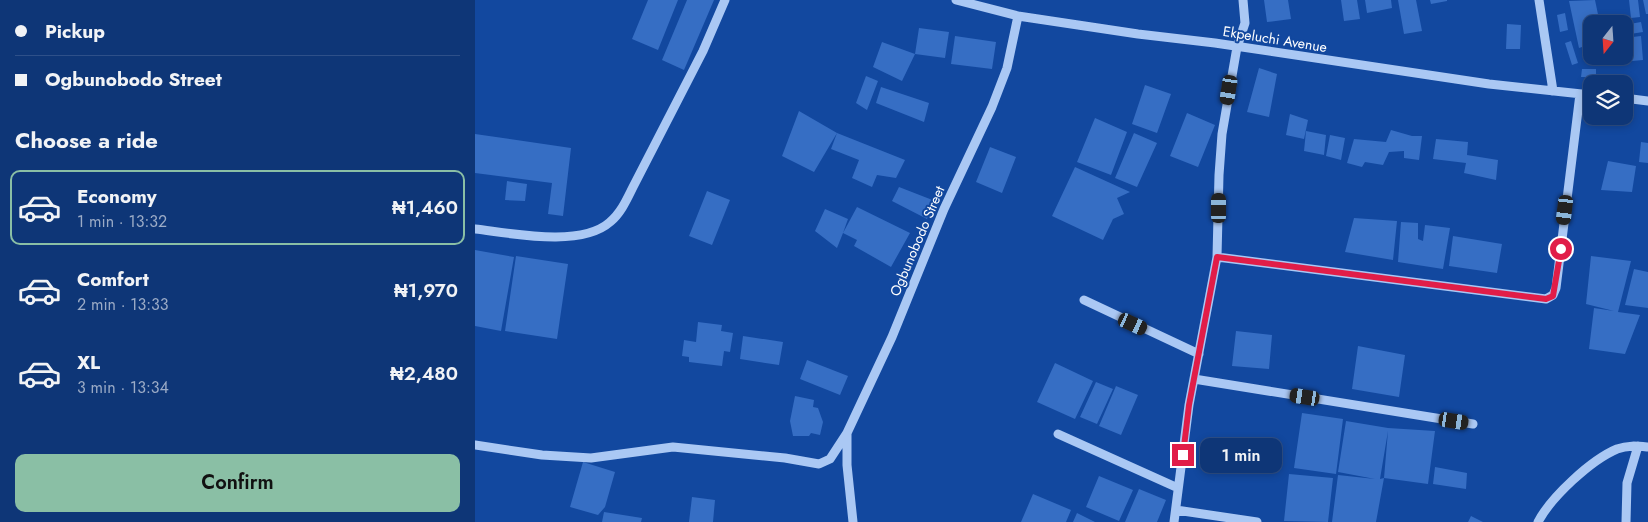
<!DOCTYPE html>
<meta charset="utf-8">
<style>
:root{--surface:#0e3677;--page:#173e7c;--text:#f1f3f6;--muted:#9babc6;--line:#2e5089;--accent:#8abfa5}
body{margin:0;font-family:Jost,sans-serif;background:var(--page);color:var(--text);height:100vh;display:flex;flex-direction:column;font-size:19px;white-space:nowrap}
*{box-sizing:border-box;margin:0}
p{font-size:16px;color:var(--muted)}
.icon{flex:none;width:28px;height:28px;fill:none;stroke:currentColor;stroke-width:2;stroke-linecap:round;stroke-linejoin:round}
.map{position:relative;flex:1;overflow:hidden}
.details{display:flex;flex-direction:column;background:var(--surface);width:475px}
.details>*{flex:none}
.guide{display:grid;align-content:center;height:110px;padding:0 15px;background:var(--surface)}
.needle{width:32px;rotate:197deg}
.fabs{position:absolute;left:1108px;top:15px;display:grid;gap:10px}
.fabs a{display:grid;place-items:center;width:50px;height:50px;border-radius:10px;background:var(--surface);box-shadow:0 2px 8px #0003,0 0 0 1px var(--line);font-size:25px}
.end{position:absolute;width:22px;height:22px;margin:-11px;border:6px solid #e11d48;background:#fff;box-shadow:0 0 0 2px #fff}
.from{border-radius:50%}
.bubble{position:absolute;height:35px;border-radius:10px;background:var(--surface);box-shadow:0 2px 8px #0003,0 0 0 1px var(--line);font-size:16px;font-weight:600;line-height:35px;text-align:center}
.car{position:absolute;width:15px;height:30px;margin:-15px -8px;border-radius:6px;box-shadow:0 0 4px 1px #0007;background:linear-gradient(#222 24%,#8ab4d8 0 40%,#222 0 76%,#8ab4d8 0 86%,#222 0)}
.guide b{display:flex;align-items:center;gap:18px;height:48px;font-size:19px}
.guide b+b{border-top:1px solid var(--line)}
.guide i{width:12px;height:12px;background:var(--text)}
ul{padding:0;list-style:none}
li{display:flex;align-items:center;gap:15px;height:75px;margin:0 10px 8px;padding:0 5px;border:2px solid transparent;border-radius:10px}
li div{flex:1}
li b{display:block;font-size:19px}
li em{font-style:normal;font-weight:600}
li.active{border-color:var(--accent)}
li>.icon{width:45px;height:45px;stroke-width:1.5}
h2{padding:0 15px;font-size:22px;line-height:60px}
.action{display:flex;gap:10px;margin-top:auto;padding:10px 15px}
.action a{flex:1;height:58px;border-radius:10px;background:var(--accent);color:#111;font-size:20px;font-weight:600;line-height:58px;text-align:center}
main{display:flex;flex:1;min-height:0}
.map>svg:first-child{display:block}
.building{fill:#366ec4;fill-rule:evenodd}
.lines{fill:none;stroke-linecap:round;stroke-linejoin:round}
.minor{stroke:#aac8f4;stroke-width:9}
.route{stroke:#e11d48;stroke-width:6}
.labels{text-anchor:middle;stroke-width:4;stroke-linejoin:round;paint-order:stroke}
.street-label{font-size:14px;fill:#fff;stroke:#12489f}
</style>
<main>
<section class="details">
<div class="guide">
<b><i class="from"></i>Pickup</b>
<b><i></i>Ogbunobodo Street</b>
</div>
<h2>Choose a ride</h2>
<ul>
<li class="active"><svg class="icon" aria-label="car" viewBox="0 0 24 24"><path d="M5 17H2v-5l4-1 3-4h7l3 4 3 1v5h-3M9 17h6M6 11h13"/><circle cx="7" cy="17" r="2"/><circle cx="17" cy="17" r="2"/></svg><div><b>Economy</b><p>1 min · 13:32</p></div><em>₦1,460</em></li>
<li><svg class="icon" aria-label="car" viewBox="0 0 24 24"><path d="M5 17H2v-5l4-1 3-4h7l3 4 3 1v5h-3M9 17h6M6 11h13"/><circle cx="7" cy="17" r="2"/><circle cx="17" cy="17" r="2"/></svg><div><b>Comfort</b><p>2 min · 13:33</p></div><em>₦1,970</em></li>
<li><svg class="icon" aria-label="car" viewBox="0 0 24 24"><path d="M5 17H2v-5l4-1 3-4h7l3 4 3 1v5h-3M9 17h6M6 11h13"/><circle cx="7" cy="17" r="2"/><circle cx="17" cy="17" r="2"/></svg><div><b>XL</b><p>3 min · 13:34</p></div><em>₦2,480</em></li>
</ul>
<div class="action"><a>Confirm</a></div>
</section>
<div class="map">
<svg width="1173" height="522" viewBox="0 0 1173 522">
<rect width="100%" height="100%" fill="#12489f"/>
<path class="building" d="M173 0H203L183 50 157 39Z
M212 0H239L209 70 187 60Z
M789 0H813L816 19 792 22Z
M866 0H882L885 19 869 21Z
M890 0H916L917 8 892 13Z
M923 0H941L947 31 929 34Z
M955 0H972V1L956 4Z
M1120 0 1125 24H1116V52L1112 53 1110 46 1104 48 1094 1Z
M1154 0H1163L1165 17 1156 18Z
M1168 0H1173V14H1171Z
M1090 13 1093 30 1085 32 1082 15Z
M1166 22 1168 32 1149 35V25Z
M1032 24 1046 25 1045 49H1031Z
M444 28 474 32 470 58 440 54Z
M480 36 521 42 517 69 476 64Z
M1166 36 1168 60 1146 62 1145 56H1149V38Z
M1096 41 1103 63 1097 65 1090 43Z
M407 42 440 54 427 81 398 67Z
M784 68 802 74 794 117 772 112Z
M1107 69H1121V77H1106Z
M391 76 403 81 392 110 381 103Z
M670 85 696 94 682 133 657 124Z
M406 87 454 103 449 122 401 103Z
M324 111 362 133 339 172 307 156Z
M712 113 740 125 723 167 695 156Z
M815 114 833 120 829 139 811 135Z
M620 118 652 132 636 175 602 162Z
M916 130 937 136H947L944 160 929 158V151L914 152 908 165 890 162 887 167 872 163 879 139 911 142Z
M831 131 851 135 849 155 829 151Z
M362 133 430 160 421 178 402 175 397 187 377 178 384 160 356 149Z
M659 133 682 143 662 187 640 178Z
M0 134 96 148 88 216 73 214 77 183 0 173Z
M855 135 870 138 866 160 851 156Z
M961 139 993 142 992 155 1023 160 1021 180 989 173 991 163 958 159Z
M1166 142 1173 143V163L1164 162Z
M515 147 541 157 527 193 501 182Z
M1133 161 1161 166 1157 192 1126 190Z
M600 167 655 192 642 198 649 214 638 219 628 240 577 216Z
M32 181 52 184 50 201 30 200Z
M424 187 460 201 452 219 417 201Z
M232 191 255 200 237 245 214 236Z
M382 207 435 233 416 267 379 246 382 240 368 233 362 248 340 231 350 209 373 219 368 233Z
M879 218 922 221 918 260 870 252Z
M926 222 943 223V239L948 241 950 225 975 228 968 269 923 262Z
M978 236 1027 244 1022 273 974 266Z
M0 250 39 257 26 331 0 326Z
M41 256 93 264 82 339 30 331Z
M1116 256 1156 261 1143 312 1165 315 1150 354 1114 349 1119 308 1139 311 1111 304Z
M1159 269 1173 272V308L1150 305Z
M223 322 247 325 246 331 258 333 255 352 249 351 247 366 214 362V357L207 356 209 340 221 342Z
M761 331 797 335 794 369 757 366Z
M268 336 308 342 304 365 265 359Z
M883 346 930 355 924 397 877 389Z
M332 360 373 376 365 395 325 379Z
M580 363 618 381 600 419 562 402Z
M621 382 638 389 622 424 605 417Z
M641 386 663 395 646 435 624 426Z
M320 396 339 400 338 407 343 408 348 422 345 435 336 433 334 436H318L315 421Z
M827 413 868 419 861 474 819 468Z
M871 421 913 428 960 431 953 484 909 478 901 522H857L863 475 900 479 863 472ZM913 431 909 478 905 479Z
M108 462 140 472 130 507 123 515 95 507Z
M960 467 992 473 991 489 958 484Z
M814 474 858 478 853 522 809 521Z
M624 476 658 490 644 521 611 507Z
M664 489 691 500 682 522H650Z
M558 494 596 510 591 522H546Z
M217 497 240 500 238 522H214Z
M129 512 167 518 166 522H127Z
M602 513 620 522H598Z
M996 516 1008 522H993Z"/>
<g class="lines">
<path class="minor" d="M481 0 543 16 663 34 740 43 1014 84 1116 95
M1064 0 1078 91
M1149 98 1173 101
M0 229C35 233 106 248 135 222 146 213 152 199 158 187L228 51 250 0
M742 257 1071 299 1078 295 1081 288 1105 94
M609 300 724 354
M719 379 998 424
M372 433V465L378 522
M583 434 703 488
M0 445 67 455 116 458 198 447 310 458 344 464 355 459 372 433 417 337 469 209 517 107 532 68 543 16
M701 510 782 522
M699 522 714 405 742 257 744 175 747 134 762 47 770 23 768 0
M1063 522C1076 497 1116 460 1142 449 1153 445 1162 446 1173 447
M1151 522 1152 483 1163 446"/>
</g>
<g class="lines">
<path class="route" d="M708 455 714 405 742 257 1071 299 1078 296 1086 249"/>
</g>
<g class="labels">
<g class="street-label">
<text transform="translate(800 39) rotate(9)" y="5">Ekpeluchi Avenue</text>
<text transform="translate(442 241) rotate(-67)" y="5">Ogbunobodo Street</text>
</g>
</g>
</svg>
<div class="fabs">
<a><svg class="needle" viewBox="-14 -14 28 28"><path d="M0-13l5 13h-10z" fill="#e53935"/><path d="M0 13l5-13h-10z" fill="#9babc6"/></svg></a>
<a><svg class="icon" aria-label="layers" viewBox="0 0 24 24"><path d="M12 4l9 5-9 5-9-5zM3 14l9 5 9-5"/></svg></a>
</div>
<i class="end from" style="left:1086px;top:249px"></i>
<i class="end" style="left:708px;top:455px"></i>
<div class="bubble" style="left:725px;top:438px;width:82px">1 min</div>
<i class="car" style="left:754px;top:90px;rotate:189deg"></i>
<i class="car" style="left:744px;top:208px;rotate:0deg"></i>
<i class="car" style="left:1090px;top:210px;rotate:187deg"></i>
<i class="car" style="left:658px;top:324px;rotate:115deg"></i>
<i class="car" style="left:830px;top:397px;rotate:279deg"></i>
<i class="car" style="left:979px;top:421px;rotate:99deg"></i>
</div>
</main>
